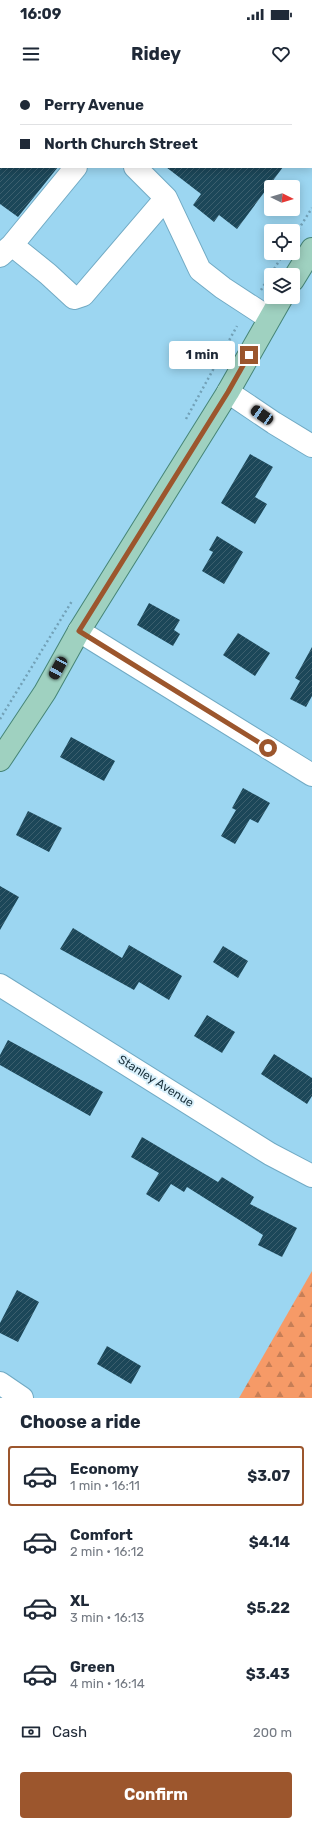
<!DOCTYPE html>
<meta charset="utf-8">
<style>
:root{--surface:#fff;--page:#f6f6f7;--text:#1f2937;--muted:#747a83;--line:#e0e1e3;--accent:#9c562d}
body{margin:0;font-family:Rubik,sans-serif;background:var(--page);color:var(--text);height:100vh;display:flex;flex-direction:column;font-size:15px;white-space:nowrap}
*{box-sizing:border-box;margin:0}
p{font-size:13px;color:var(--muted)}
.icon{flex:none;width:22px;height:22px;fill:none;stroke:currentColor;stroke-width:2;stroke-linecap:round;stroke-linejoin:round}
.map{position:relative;height:1318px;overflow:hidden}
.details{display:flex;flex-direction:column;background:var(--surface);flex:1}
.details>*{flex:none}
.banner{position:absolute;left:0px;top:0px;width:312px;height:88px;box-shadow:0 2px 10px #0003;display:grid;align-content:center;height:88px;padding:0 20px;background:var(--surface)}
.needle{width:26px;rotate:95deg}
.buttons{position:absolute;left:264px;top:100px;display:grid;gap:8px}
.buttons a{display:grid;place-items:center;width:36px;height:36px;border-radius:4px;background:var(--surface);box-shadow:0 2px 10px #0003;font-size:20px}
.end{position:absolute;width:18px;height:18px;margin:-9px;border:5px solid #9c562d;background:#fff;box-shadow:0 0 0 2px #fff}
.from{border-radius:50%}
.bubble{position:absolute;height:28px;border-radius:4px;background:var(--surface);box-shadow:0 2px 10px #0003;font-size:13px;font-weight:700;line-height:28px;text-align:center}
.car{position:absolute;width:12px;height:24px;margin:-12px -6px;border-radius:5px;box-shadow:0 0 3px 1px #0007;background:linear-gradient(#222 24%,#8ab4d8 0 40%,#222 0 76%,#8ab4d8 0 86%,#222 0)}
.banner b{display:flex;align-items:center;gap:14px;height:38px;font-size:15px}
.banner b+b{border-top:1px solid var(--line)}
.banner i{width:10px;height:10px;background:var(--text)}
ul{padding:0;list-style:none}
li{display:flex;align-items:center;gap:12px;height:60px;margin:0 8px 6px;padding:0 12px;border:2px solid transparent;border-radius:4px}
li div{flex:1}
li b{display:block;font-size:15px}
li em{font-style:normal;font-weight:700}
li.on{border-color:var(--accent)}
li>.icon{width:36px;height:36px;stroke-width:1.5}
h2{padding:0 20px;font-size:18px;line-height:48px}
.pay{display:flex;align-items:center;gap:10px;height:44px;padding:0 20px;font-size:15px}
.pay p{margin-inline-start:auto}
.action{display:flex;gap:8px;margin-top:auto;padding:8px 20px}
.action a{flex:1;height:46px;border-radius:4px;background:var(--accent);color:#fff;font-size:16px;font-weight:700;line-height:46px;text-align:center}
.status{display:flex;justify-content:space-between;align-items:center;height:28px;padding:0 20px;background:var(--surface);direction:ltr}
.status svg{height:11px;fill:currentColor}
header{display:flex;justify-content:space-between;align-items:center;height:52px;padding:0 20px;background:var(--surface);font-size:18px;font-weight:700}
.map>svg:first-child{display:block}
.forest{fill:url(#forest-firs)}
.building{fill:url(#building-hatch)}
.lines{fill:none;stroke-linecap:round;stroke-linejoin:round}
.minor-casing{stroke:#71aac4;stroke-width:24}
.major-casing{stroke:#468576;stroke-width:24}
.path{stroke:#72a1b7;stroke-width:2.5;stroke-dasharray:2 3;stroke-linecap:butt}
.minor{stroke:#fff;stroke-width:22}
.major{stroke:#9fd1c0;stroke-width:22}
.route{stroke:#9c562d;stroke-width:5}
.labels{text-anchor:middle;stroke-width:4;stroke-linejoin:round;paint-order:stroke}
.street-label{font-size:12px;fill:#182f3a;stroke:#daf1fc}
</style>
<div class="status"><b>16:09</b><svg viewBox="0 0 49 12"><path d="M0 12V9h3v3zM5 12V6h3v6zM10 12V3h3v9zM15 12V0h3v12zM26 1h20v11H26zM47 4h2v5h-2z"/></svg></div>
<header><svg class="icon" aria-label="menu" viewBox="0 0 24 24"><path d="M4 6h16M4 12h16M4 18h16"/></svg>Ridey<svg class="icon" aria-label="heart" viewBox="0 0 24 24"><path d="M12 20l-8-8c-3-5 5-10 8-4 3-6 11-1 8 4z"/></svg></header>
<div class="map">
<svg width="312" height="1318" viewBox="0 0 312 1318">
<defs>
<pattern id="forest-firs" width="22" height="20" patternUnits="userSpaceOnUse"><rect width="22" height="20" fill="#f69a67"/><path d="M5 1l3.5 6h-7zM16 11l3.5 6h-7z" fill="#c67e56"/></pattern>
<pattern id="building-hatch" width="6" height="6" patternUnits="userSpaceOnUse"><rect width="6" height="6" fill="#1c4759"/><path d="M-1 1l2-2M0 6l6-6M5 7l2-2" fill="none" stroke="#3c5f6e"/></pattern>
</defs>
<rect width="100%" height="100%" fill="#9cd6f1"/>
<path class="forest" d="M312 1191V1318H239Z"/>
<path class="building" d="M0 87H58L18 137 0 124Z
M166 87H283L237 149 219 135 214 142 193 125 201 114Z
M250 374 273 387 255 417 267 424 255 444 221 423Z
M217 456 243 472 224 504 202 491 213 472 209 470Z
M149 523 180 540 174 550 180 554 173 566 137 545Z
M238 553 270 573 255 596 223 575Z
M312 567V616L306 627 290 619 300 601 295 598Z
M71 657 115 681 104 701 60 677Z
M243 708 270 723 258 743 250 739 235 764 221 756 236 730 232 728Z
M28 731 62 748 49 772 16 755Z
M0 806 19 817 0 850Z
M73 848 122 878 129 865 182 896 169 920 139 902 134 910 60 869Z
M223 866 248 881 238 898 213 882Z
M207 935 235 952 222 973 194 956Z
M8 960 103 1012 90 1036 0 985V975Z
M274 974 312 998V1016L307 1024 261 994Z
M142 1057 218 1102 222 1097 254 1117 250 1124 297 1148 282 1177 258 1165 263 1155 187 1107 184 1112 171 1104 159 1122 146 1114 159 1093 131 1077Z
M17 1210 39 1222 18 1262 0 1253V1243Z
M107 1266 141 1286 131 1304 97 1284Z"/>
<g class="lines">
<defs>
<path id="minor" d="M292 0 293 1
M0 9 1 8
M311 15 312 16
M135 87 166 118 200 190 223 208 269 238
M12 165 48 194 74 218 83 215 166 118
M0 176 12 165 76 87
M228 312 274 343 312 366
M79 551 312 695
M0 905 270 1074 312 1096
M0 1303 22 1318"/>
<path id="major" d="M293 200 312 169
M0 680 45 612 79 551 228 312 282 217"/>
</defs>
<use href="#minor" class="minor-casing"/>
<use href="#major" class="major-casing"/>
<path class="path" d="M293 158 312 128
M261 210 284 173
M186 339 237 246
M0 639 72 521"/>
<use href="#minor" class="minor"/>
<use href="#major" class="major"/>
</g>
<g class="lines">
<path class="route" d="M249 275 228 312 79 551 268 668"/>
</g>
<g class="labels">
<g class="street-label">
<text transform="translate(156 1001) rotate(32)" y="4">Stanley Avenue</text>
</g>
</g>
</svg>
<div class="buttons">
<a><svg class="needle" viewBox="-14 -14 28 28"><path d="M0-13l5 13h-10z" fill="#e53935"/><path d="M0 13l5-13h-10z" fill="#747a83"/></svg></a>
<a><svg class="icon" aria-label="locate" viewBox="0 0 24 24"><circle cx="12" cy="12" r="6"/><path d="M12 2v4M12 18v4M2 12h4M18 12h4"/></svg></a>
<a><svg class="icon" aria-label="layers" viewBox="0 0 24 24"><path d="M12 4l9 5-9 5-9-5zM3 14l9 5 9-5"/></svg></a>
</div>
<i class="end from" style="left:268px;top:668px"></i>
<i class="end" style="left:249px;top:275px"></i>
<div class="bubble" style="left:169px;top:261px;width:66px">1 min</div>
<i class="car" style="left:262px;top:335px;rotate:304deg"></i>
<i class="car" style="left:58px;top:588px;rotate:209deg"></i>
<div class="banner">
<b><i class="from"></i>Perry Avenue</b>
<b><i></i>North Church Street</b>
</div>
</div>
<section class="details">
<h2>Choose a ride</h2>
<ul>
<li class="on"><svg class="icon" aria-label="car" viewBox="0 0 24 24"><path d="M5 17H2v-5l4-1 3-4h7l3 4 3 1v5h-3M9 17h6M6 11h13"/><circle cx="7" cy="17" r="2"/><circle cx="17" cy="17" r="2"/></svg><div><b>Economy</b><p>1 min · 16:11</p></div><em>$3.07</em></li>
<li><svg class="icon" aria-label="car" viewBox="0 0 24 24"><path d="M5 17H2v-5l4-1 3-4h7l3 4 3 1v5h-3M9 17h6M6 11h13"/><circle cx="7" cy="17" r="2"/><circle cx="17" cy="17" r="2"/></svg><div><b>Comfort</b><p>2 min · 16:12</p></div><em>$4.14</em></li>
<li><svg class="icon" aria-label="car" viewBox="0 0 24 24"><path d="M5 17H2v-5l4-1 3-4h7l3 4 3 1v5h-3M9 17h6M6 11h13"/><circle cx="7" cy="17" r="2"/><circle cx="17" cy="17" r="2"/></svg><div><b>XL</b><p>3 min · 16:13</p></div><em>$5.22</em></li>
<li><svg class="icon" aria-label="car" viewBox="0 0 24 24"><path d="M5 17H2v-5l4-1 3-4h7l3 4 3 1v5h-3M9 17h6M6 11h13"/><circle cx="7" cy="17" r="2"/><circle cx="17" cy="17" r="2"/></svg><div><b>Green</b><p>4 min · 16:14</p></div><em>$3.43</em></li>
</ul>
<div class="pay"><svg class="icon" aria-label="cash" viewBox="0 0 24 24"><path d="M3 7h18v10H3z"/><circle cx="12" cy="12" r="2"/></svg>Cash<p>200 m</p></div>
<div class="action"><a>Confirm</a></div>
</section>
